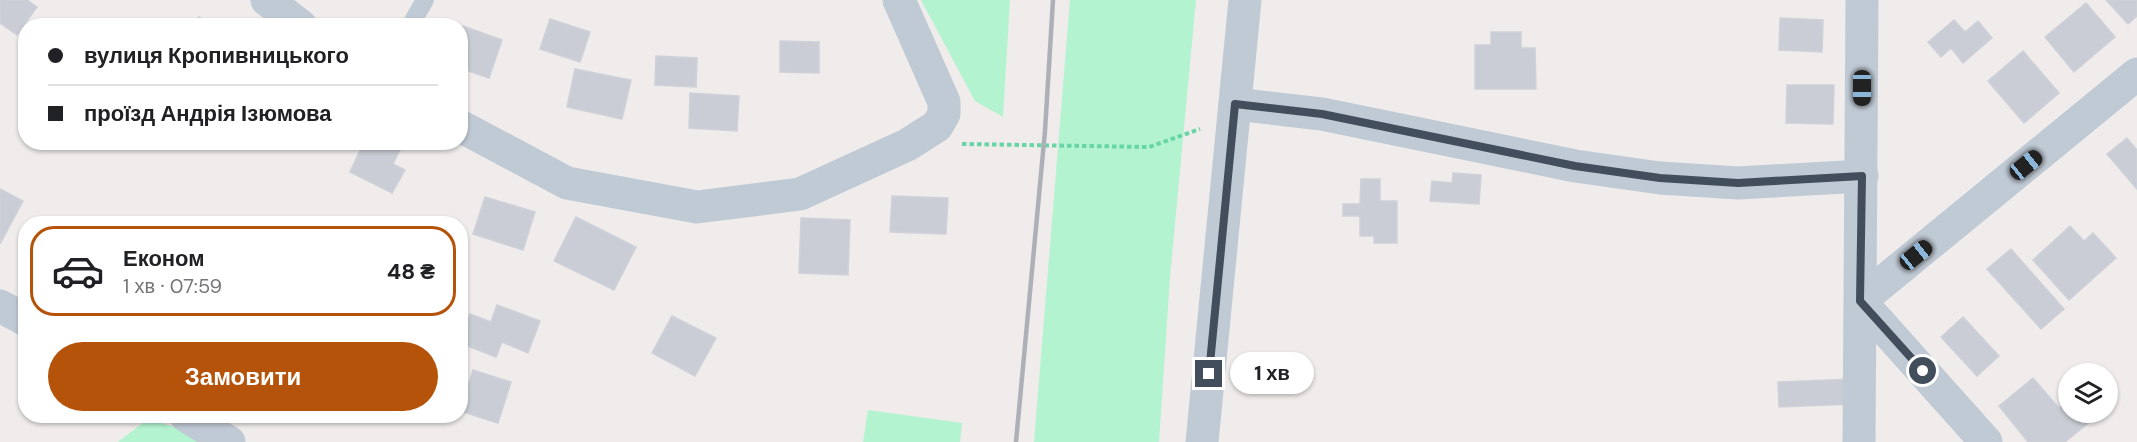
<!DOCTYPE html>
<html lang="uk">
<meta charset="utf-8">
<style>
:root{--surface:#fff;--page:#f6f6f6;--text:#202124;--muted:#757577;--line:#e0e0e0;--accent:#b45309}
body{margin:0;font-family:"DM Sans",sans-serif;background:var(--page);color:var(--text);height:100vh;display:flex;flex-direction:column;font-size:22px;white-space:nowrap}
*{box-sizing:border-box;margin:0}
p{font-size:20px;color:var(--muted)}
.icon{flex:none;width:33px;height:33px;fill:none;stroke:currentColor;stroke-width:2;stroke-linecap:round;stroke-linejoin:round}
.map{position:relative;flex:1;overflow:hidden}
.drawer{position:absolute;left:18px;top:216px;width:450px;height:207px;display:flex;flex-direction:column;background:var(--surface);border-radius:24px;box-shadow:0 2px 4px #0004}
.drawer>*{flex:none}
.top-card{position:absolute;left:18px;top:18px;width:450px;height:132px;border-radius:24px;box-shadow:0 2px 4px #0004;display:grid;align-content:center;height:132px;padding:0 30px;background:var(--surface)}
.tools{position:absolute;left:2058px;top:363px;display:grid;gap:12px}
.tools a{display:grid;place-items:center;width:60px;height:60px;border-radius:50%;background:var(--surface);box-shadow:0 2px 4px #0004;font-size:30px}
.end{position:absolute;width:27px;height:27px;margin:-14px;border:8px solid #424e5b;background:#fff;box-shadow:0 0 0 3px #fff}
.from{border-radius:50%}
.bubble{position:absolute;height:42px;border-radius:21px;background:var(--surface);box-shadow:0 2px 4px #0004;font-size:20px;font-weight:800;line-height:42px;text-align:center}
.car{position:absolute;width:18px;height:36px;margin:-18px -9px;border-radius:8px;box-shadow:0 0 4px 2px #0007;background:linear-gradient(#222 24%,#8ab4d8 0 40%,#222 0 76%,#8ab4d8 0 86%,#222 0)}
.top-card b{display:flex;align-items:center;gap:21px;height:57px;font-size:22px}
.top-card b+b{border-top:2px solid var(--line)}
.top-card i{width:15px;height:15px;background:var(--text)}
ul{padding:10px 0 0;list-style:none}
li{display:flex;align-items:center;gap:18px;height:90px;margin:0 12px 9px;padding:0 18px;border:3px solid transparent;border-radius:24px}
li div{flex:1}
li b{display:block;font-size:22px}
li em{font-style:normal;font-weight:800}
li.active{border-color:var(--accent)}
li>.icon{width:54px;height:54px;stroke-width:1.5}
.action{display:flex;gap:12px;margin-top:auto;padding:12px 30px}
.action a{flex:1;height:69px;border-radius:36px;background:var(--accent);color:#fff;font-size:24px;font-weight:800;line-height:69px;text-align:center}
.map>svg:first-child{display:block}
.green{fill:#b3f3d0}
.building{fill:#cacdd5;stroke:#cfd1d9;stroke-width:1.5}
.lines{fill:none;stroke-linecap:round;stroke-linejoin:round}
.path{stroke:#68d5a5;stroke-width:4;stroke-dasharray:4.5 3;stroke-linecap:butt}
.service{stroke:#c0cad5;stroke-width:18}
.minor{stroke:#c0cad5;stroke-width:33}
.tertiary{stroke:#c0cad5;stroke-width:33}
.rail{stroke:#adb0b7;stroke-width:4.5}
.route{stroke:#424e5b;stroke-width:8}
</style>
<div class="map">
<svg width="2137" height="442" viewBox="0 0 2137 442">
<rect width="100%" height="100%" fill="#efeceb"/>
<path class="green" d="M921 0H1010L1003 117 975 101Z
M1070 0H1196L1170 277 1159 442H1034Z
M868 410 962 423 960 442H863Z
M148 419 194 433 206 442H118Z"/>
<path class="building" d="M0 0H27L37 7 17 35 0 23Z
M2106 0H2137V16L2128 24Z
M2086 3 2115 37 2074 72 2045 37Z
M199 17 213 26H194Z
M1780 18 1823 20 1822 52 1779 50Z
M550 19 590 32 580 62 540 49Z
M1954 20 1965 32 1978 21 1992 38 1963 63 1951 48 1941 57 1928 42Z
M463 26 502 40 489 78 460 68Z
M1491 32H1521V48H1535L1536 89H1475V45H1491Z
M780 41 819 42V73L780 72Z
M2023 51 2059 93 2024 123 1988 81Z
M656 56 697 58 696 87 655 85Z
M575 69 631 80 622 119 567 107Z
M1787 85H1834L1833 124 1786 123Z
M690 93 739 96 737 131 689 128Z
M2127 138 2137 150V189L2107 154Z
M364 142 403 144 393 164 405 170 392 193 350 172Z
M1453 173 1481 175 1479 204 1430 201 1432 181 1452 183Z
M1361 179H1380V201H1397V243H1374V236H1360V216H1343V204H1360Z
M0 189 23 201 0 244Z
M892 196 948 198 946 234 890 232Z
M485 197 535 212 523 250 473 234Z
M576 217 636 247 614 290 554 261Z
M801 218 850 220 848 275 799 273Z
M2070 226 2084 241 2093 233 2116 258 2069 300 2033 260Z
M2011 249 2064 309 2041 329 1987 269Z
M497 305 540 321 528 353 502 342 496 357 460 343 470 314 491 322Z
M672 316 716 338 695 376 652 353Z
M1963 317 1999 356 1977 376 1941 337Z
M473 370 511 382 498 423 460 411Z
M2033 378 2059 408 2068 400V412H2084L2091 421 2065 442H2028L1999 406Z
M1853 379 1854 404 1779 407 1778 382Z"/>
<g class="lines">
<path class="path" d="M962 144 1149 147 1200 129"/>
<path class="service" d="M410 26 425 0"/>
<path class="minor" d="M267 0 301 26
M1235 104 1322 114 1575 166 1660 178 1738 183 1862 176
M460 126 567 183 697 207 800 194 907 145 937 126 944 114V102L899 0
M0 306 26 320
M186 416 229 442
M1859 442 1862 0
M1986 442 1860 301 2137 74"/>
<path class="tertiary" d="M1202 442 1245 0"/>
<path class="rail" d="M1016 442 1045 131 1053 0"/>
</g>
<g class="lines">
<path class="route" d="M1209 374 1235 104 1322 114 1575 166 1660 178 1738 183 1862 176 1860 301 1923 371"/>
</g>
</svg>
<div class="tools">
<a><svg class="icon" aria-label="layers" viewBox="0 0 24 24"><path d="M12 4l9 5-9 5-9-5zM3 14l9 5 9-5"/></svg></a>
</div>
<i class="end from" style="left:1923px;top:371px"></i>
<i class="end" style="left:1209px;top:374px"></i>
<div class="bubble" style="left:1230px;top:352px;width:84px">1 хв</div>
<i class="car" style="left:1862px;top:88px;rotate:180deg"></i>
<i class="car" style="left:2026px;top:165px;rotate:51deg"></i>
<i class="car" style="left:1916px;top:255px;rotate:51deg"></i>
<div class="top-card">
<b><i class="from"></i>вулиця Кропивницького</b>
<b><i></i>проїзд Андрія Ізюмова</b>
</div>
<section class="drawer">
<ul>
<li class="active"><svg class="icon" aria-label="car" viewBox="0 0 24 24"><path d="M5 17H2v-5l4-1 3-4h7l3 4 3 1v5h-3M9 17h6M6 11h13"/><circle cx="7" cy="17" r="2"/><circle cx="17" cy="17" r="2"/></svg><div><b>Економ</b><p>1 хв · 07:59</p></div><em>48 ₴</em></li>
</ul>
<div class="action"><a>Замовити</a></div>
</section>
</div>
